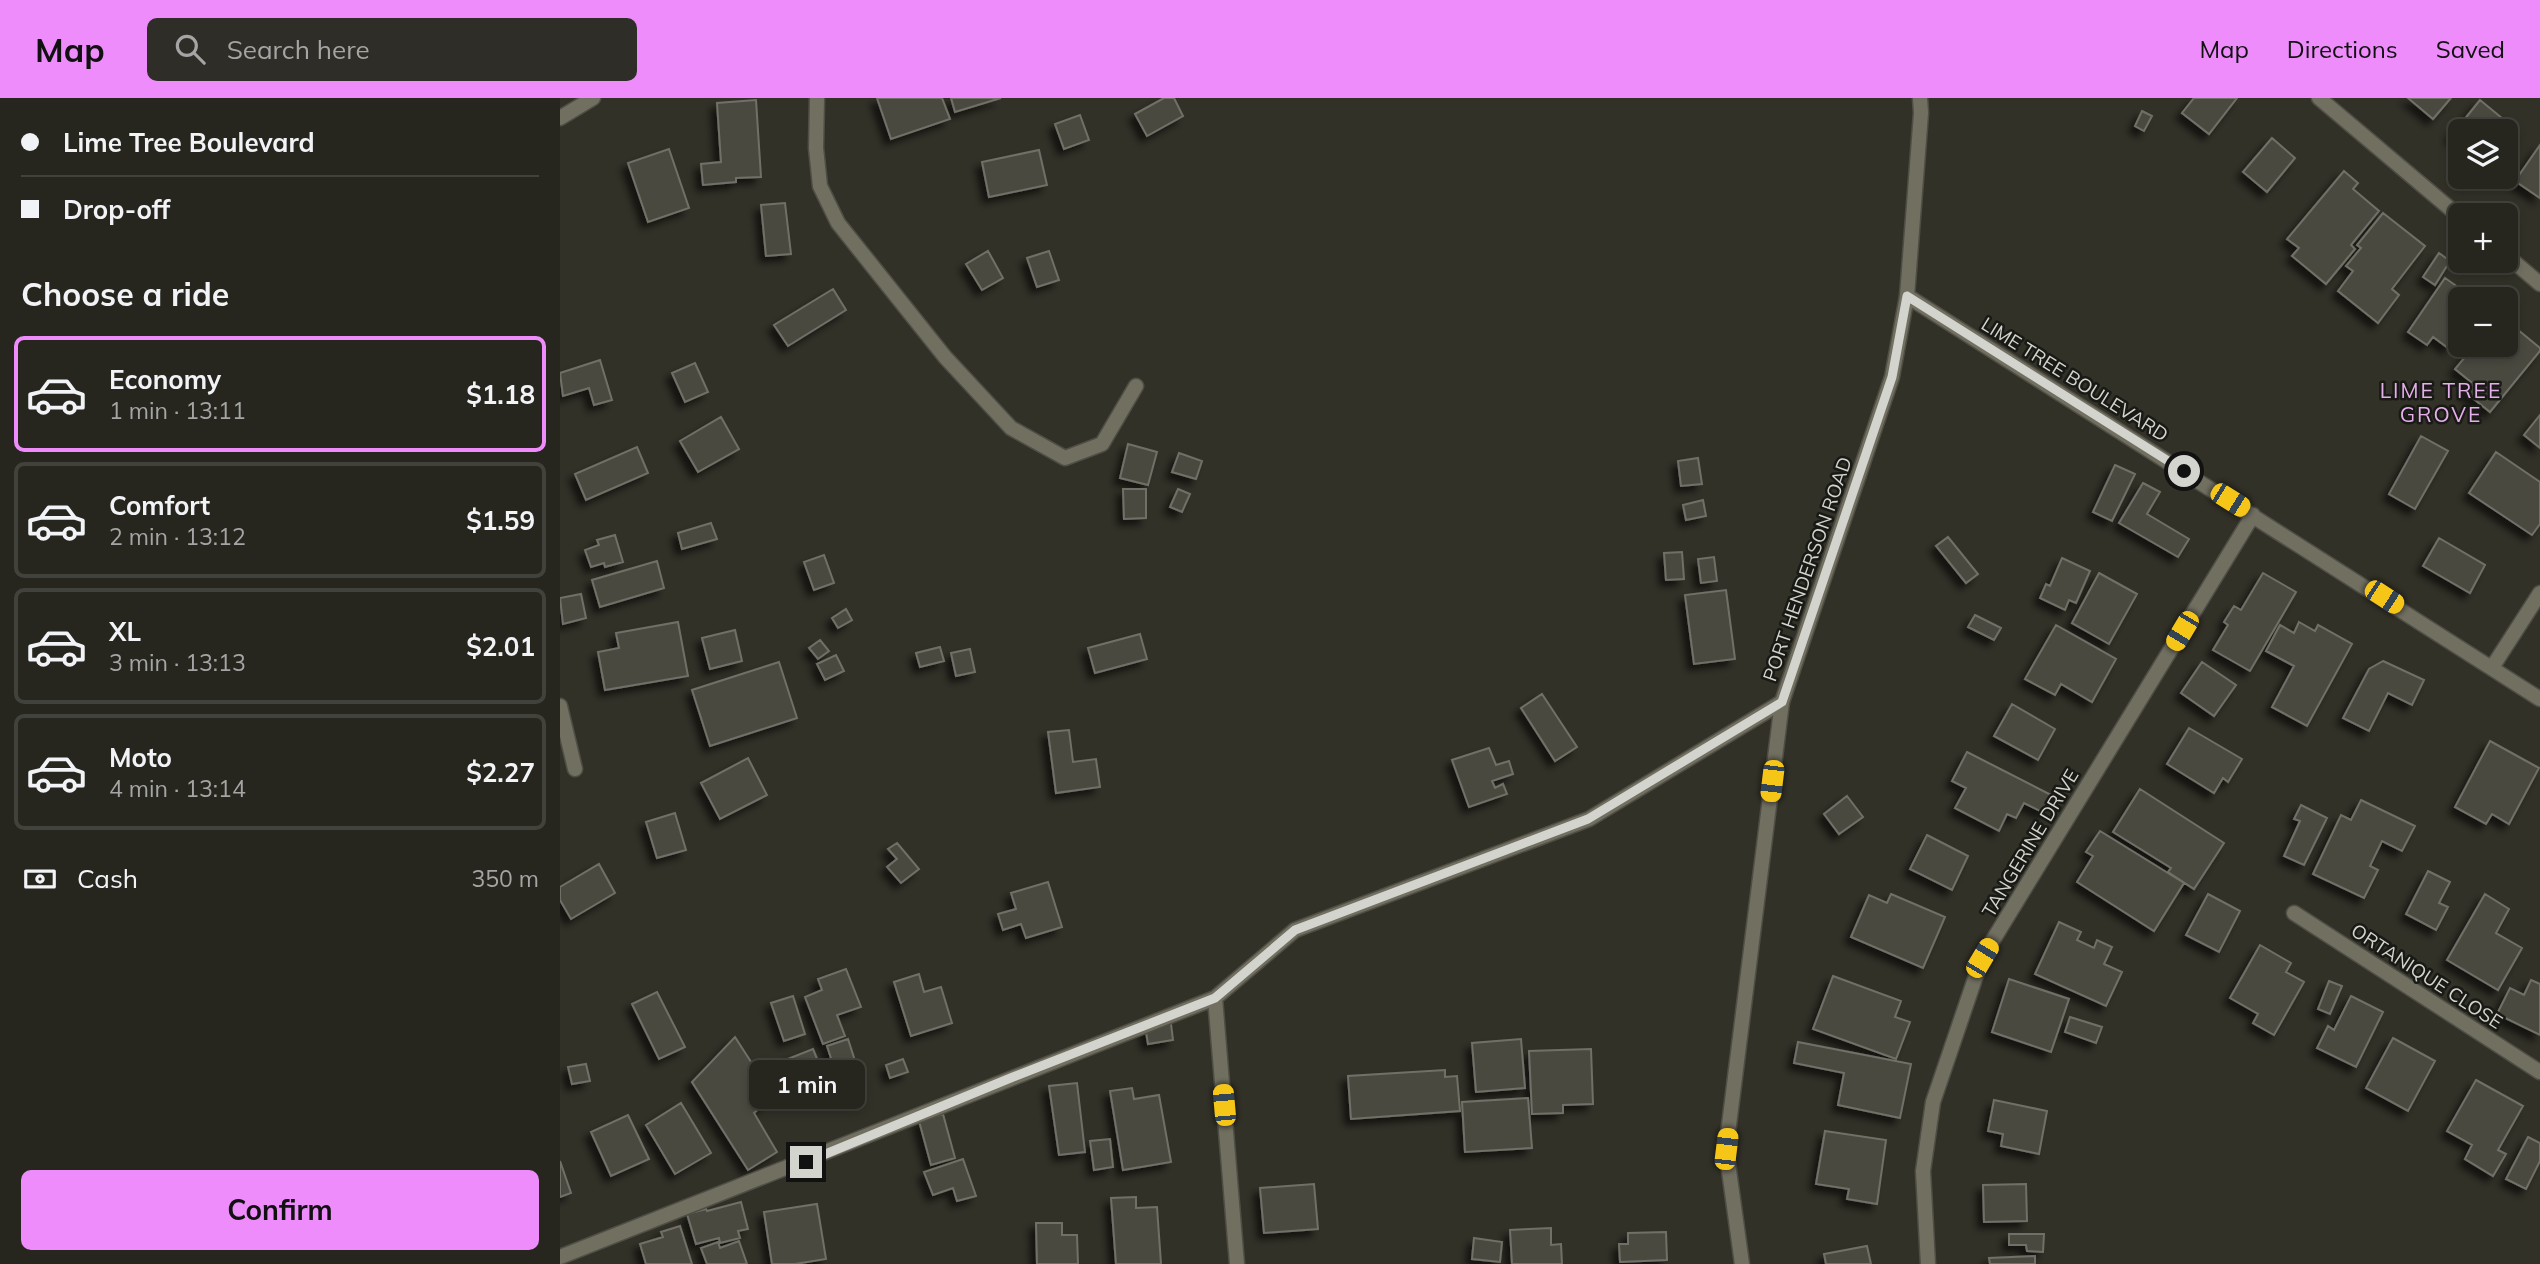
<!DOCTYPE html>
<meta charset="utf-8">
<style>
:root{--surface:#26251e;--page:#2e2d27;--text:#f1f3f6;--muted:#a4a5a4;--line:#42423c;--accent:#ed8cfa}
body{margin:0;font-family:Mulish,sans-serif;background:var(--page);color:var(--text);height:100vh;display:flex;flex-direction:column;font-size:26px;white-space:nowrap}
*{box-sizing:border-box;margin:0}
p{font-size:23px;color:var(--muted)}
.icon{flex:none;width:38px;height:38px;fill:none;stroke:currentColor;stroke-width:2;stroke-linecap:round;stroke-linejoin:round}
.map{position:relative;flex:1;overflow:hidden}
.panel{display:flex;flex-direction:column;background:var(--surface);width:560px}
.panel>*{flex:none}
.hud{display:grid;align-content:center;height:154px;padding:0 21px;background:var(--surface)}
.buttons{position:absolute;left:1888px;top:21px;display:grid;gap:14px}
.buttons a{display:grid;place-items:center;width:70px;height:70px;border-radius:10px;background:var(--surface);box-shadow:0 4px 10px #0003,0 0 0 2px var(--line);font-size:35px}
.end{position:absolute;width:32px;height:32px;margin:-16px;border:9px solid #d4d4ce;background:#111;box-shadow:0 0 0 4px #111}
.from{border-radius:50%}
.bubble{position:absolute;height:49px;border-radius:10px;background:var(--surface);box-shadow:0 4px 10px #0003,0 0 0 2px var(--line);font-size:23px;font-weight:700;line-height:49px;text-align:center}
.car{position:absolute;width:21px;height:42px;margin:-21px -10px;border-radius:9px;box-shadow:0 0 5px 2px #0007;background:linear-gradient(#f5c518 24%,#345 0 40%,#f5c518 0 76%,#345 0 86%,#f5c518 0)}
.hud b{display:flex;align-items:center;gap:24px;height:66px;font-size:26px}
.hud b+b{border-top:2px solid var(--line)}
.hud i{width:18px;height:18px;background:var(--text)}
ul{padding:0;list-style:none}
li{display:flex;align-items:center;gap:21px;height:116px;margin:0 14px 10px;padding:0 7px;border:4px solid var(--line);border-radius:10px}
li div{flex:1}
li b{display:block;font-size:26px}
li em{font-style:normal;font-weight:700}
li.on{border-color:var(--accent)}
li>.icon{width:63px;height:63px;stroke-width:1.5}
h2{padding:0 21px;font-size:32px;line-height:84px}
.pay{display:flex;align-items:center;gap:18px;height:77px;padding:0 21px;font-size:26px}
.pay p{margin-inline-start:auto}
.primary-button{display:flex;gap:14px;margin-top:auto;padding:14px 21px}
.primary-button a{flex:1;height:80px;border-radius:10px;background:var(--accent);color:#111;font-size:28px;font-weight:700;line-height:80px;text-align:center}
header{display:flex;align-items:center;gap:42px;box-sizing:border-box;height:98px;padding:0 35px;background:var(--accent);color:#111}
header strong{font-size:33px}
nav{display:flex;gap:38px;margin-inline-start:auto;font-size:24px}
.search{width:490px;height:63px;background:var(--page);display:flex;align-items:center;gap:18px;box-sizing:border-box;padding:0 24px;border-radius:10px;color:var(--muted);font-size:26px}
main{display:flex;flex:1;min-height:0}
.map>svg:first-child{display:block}
.building{fill:#4a4940;stroke:#717067;stroke-width:2;filter:url(#shadow)}
.lines{fill:none;stroke-linecap:round;stroke-linejoin:round}
.minor-casing{stroke:#4f4e46;stroke-width:17}
.tertiary-casing{stroke:#4f4e46;stroke-width:17}
.minor{stroke:#716f60;stroke-width:14}
.tertiary{stroke:#716f60;stroke-width:14}
.route{stroke:#d4d4ce;stroke-width:9}
.labels{text-anchor:middle;stroke-width:5;stroke-linejoin:round;paint-order:stroke}
.street-label{font-size:19px;fill:#d4d4ce;stroke:#191915}
.neighbourhood-label{font-size:21px;letter-spacing:2px;fill:#e4afeb;stroke:#191915}
</style>
<header>
<strong>Map</strong>
<div class="search"><svg class="icon" aria-label="search" viewBox="0 0 24 24"><circle cx="10" cy="10" r="6"/><path d="M15 15l6 6"/></svg>Search here</div>
<nav><a>Map</a><a>Directions</a><a>Saved</a></nav>
</header>
<main>
<section class="panel">
<div class="hud">
<b><i class="from"></i>Lime Tree Boulevard</b>
<b><i></i>Drop-off</b>
</div>
<h2>Choose a ride</h2>
<ul>
<li class="on"><svg class="icon" aria-label="car" viewBox="0 0 24 24"><path d="M5 17H2v-5l4-1 3-4h7l3 4 3 1v5h-3M9 17h6M6 11h13"/><circle cx="7" cy="17" r="2"/><circle cx="17" cy="17" r="2"/></svg><div><b>Economy</b><p>1 min · 13:11</p></div><em>$1.18</em></li>
<li><svg class="icon" aria-label="car" viewBox="0 0 24 24"><path d="M5 17H2v-5l4-1 3-4h7l3 4 3 1v5h-3M9 17h6M6 11h13"/><circle cx="7" cy="17" r="2"/><circle cx="17" cy="17" r="2"/></svg><div><b>Comfort</b><p>2 min · 13:12</p></div><em>$1.59</em></li>
<li><svg class="icon" aria-label="car" viewBox="0 0 24 24"><path d="M5 17H2v-5l4-1 3-4h7l3 4 3 1v5h-3M9 17h6M6 11h13"/><circle cx="7" cy="17" r="2"/><circle cx="17" cy="17" r="2"/></svg><div><b>XL</b><p>3 min · 13:13</p></div><em>$2.01</em></li>
<li><svg class="icon" aria-label="car" viewBox="0 0 24 24"><path d="M5 17H2v-5l4-1 3-4h7l3 4 3 1v5h-3M9 17h6M6 11h13"/><circle cx="7" cy="17" r="2"/><circle cx="17" cy="17" r="2"/></svg><div><b>Moto</b><p>4 min · 13:14</p></div><em>$2.27</em></li>
</ul>
<div class="pay"><svg class="icon" aria-label="cash" viewBox="0 0 24 24"><path d="M3 7h18v10H3z"/><circle cx="12" cy="12" r="2"/></svg>Cash<p>350 m</p></div>
<div class="primary-button"><a>Confirm</a></div>
</section>
<div class="map">
<svg width="1980" height="1166" viewBox="0 0 1980 1166">
<defs>
<filter id="shadow"><feDropShadow dx="-6" dy="6" stdDeviation="3.5" flood-color="#0009"/></filter>
</defs>
<rect width="100%" height="100%" fill="#323128"/>
<path class="building" d="M317 0H382L390 21 331 41Z
M391 0H441L395 14Z
M604 0H614L623 18 587 38 575 16Z
M1634 0H1677L1649 36 1622 15Z
M1848 0H1891L1873 21Z
M196 2 201 79 176 80V84L143 87 141 66 161 64 157 5Z
M1920 2 1948 25 1941 33H1900V46L1891 38Z
M1582 13 1592 18 1584 33 1575 28Z
M520 17 529 42 504 51 495 26Z
M1712 40 1735 60 1707 94 1683 74Z
M1980 47V100L1955 83Z
M109 51 129 110 88 124 68 65Z
M479 52 487 87 429 99 422 64Z
M1784 73 1798 85 1793 91 1819 113 1791 147 1795 151 1766 186 1732 158 1739 150 1727 141Z
M225 105 231 156 206 158 201 107Z
M1823 115 1865 148 1832 191 1839 197 1818 225 1778 193 1793 173 1786 168 1801 150 1797 147Z
M428 153 443 180 422 192 406 166Z
M489 153 499 182 477 189 467 160Z
M1879 155 1890 163 1875 187 1863 179Z
M1885 180 1915 201H1900V232L1888 250 1873 239 1867 247 1848 234Z
M273 191 286 212 228 248 214 227Z
M1946 222 1980 250V253L1930 314 1904 293 1911 284 1895 271 1915 247H1946Z
M40 262 52 302 34 307 29 290 3 298 0 275Z
M135 265 148 294 125 304 112 275Z
M1980 317V350L1964 337Z
M161 319 179 351 138 374 120 343Z
M1861 338 1888 353 1855 411 1829 396Z
M568 346 597 354 588 387 560 380Z
M77 349 88 375 26 402 15 376Z
M1936 354 1980 384V426L1972 437 1909 395Z
M619 355 642 363 636 381 612 374Z
M1138 360 1142 386 1121 388 1118 363Z
M1555 367 1575 376 1552 423 1533 414Z
M1583 385 1600 394 1587 416 1629 441 1618 459 1559 425Z
M563 391H586V420L564 421Z
M618 391 630 396 622 414 610 409Z
M1143 402 1146 418 1126 422 1123 407Z
M151 425 157 441 122 451 118 435Z
M55 437 63 464 45 469 44 465 31 469 25 452 39 447 37 442Z
M1388 439 1418 476 1406 485 1376 448Z
M1879 440 1925 467 1910 495 1863 468Z
M1122 454 1124 481 1106 482 1104 455Z
M264 457 274 485 254 492 244 464Z
M1154 459 1157 483 1141 485 1138 461Z
M1502 460 1530 473 1516 505 1509 502 1505 512 1480 500 1486 486 1490 488Z
M97 463 104 490 40 509 32 482Z
M1539 475 1577 496 1549 546 1512 525Z
M1703 475 1736 494 1690 573 1653 552 1668 527 1664 524 1674 508 1681 512Z
M1166 492 1175 561 1134 566 1125 497Z
M21 496 26 520 3 526 0 500Z
M286 511 292 522 278 530 272 520Z
M1415 517 1441 530 1434 542 1408 529Z
M118 524 128 578 45 592 38 554 59 550 56 535Z
M1739 524 1755 533 1758 527 1792 546 1747 628 1712 609 1734 568 1706 553 1720 527 1734 535Z
M1496 527 1556 561 1532 604 1501 586 1495 597 1465 581Z
M175 532 182 563 150 571 142 540Z
M580 536 587 561 535 575 528 550Z
M260 542 269 553 258 561 249 550Z
M380 549 384 563 360 569 356 555Z
M410 551 415 574 396 578 391 555Z
M276 557 284 573 265 582 257 566Z
M1823 563 1864 582 1852 607 1828 595 1809 633 1783 620 1809 571Z
M219 564 237 620 150 648 132 592Z
M1642 564 1676 587 1654 618 1621 595Z
M982 596 1017 649 995 663 961 610Z
M1452 606 1495 631 1478 662 1434 638Z
M1629 630 1682 661 1668 684 1663 680 1654 695 1607 666Z
M509 632 513 664 536 661 540 689 496 695 488 634Z
M1930 643 1979 670 1949 726 1932 716 1926 726 1895 709Z
M929 650 936 667 949 663 953 676 932 683 935 690 943 686 947 696 909 709 892 662Z
M1407 654 1493 698 1484 715 1464 705 1456 720 1447 716 1439 733 1395 710 1406 690 1392 683Z
M188 660 207 697 160 721 141 685Z
M1580 691 1664 745 1634 791 1608 774 1611 770 1553 734Z
M1287 698 1303 719 1279 736 1264 716Z
M1801 702 1855 728 1842 753 1822 743 1810 768 1818 772 1804 800 1753 776 1781 717 1791 722Z
M1741 707 1767 720 1744 767 1724 758 1740 723 1734 721Z
M115 715 126 752 97 760 86 724Z
M1540 733 1624 785 1594 833 1517 784 1533 758 1526 754Z
M1367 737 1408 758 1392 792 1350 771Z
M337 745 359 771 341 785 327 769 337 761 328 751Z
M39 766 55 795 11 821 0 802V789Z
M1868 773 1890 784 1879 805 1888 809 1876 832 1846 816Z
M488 784 502 829 466 840 461 826 443 832 438 816 456 811 451 795Z
M1331 796 1385 819 1363 870 1291 839 1309 797 1327 805Z
M1648 796 1680 813 1659 854 1626 837Z
M1925 796 1949 811 1936 835 1962 850 1938 892 1887 862Z
M1499 824 1521 834 1517 842 1534 850 1537 842 1552 849 1544 866 1562 874 1546 908 1475 876Z
M1700 847 1731 865 1726 874 1744 884 1714 937 1693 925 1698 916 1670 900Z
M286 871 301 909 277 917 285 938 263 946 245 899 262 892 258 881Z
M359 876 364 894 381 889 392 925 351 938 334 884Z
M1273 878 1341 903 1335 919 1350 924 1336 961 1253 931Z
M1449 881 1509 901 1491 954 1432 934Z
M1971 882 1980 886V937L1937 916 1950 890 1964 897Z
M1769 883 1782 888 1770 916 1758 911Z
M97 894 125 949 99 961 72 906Z
M233 898 245 936 224 943 211 905Z
M1791 898 1823 914 1796 969 1757 950 1768 928 1774 932Z
M610 918 613 942 588 946 584 922Z
M1510 919 1542 929 1536 945 1505 934Z
M175 939 213 998 194 1015 217 1054 188 1072 132 984Z
M1833 940 1875 963 1848 1013 1806 990Z
M288 941 299 975 278 982 267 948Z
M961 941 965 990 916 994 912 945Z
M1238 944 1351 966 1340 1020 1278 1007 1284 975 1234 965Z
M253 951 260 968 228 981 220 964Z
M1031 951 1033 1006 1003 1007V1015L972 1016 969 953Z
M343 961 348 974 330 980 326 967Z
M26 966 30 983 12 986 8 969Z
M885 972V979L897 978 900 1013 791 1021 788 978Z
M1916 982 1963 1008 1938 1052 1946 1056 1933 1078 1905 1061 1912 1047 1887 1033Z
M517 985 525 1054 499 1057 489 988Z
M572 990 574 1001 599 997 611 1064 563 1072 550 993Z
M968 1000 972 1050 905 1054 902 1004Z
M1434 1002 1487 1013 1479 1056 1441 1048 1443 1036 1428 1033Z
M121 1005 151 1055 115 1076 86 1027Z
M383 1016 395 1060 371 1067 359 1023Z
M68 1017 89 1061 51 1078 31 1034Z
M1265 1033 1326 1042 1317 1106 1287 1101 1289 1091 1256 1086Z
M1968 1039 1980 1045V1063L1966 1091 1946 1081Z
M550 1041 553 1069 534 1072 530 1043Z
M403 1061 416 1098 397 1103 393 1090 373 1097 364 1074Z
M0 1063 11 1095 0 1099Z
M754 1086 758 1131 704 1135 700 1090Z
M1466 1086 1467 1123 1424 1124 1423 1087Z
M576 1099V1110L597 1109 601 1166H556L551 1100Z
M181 1104 188 1131 178 1133 180 1140 160 1145 159 1140 136 1146 127 1116 146 1111 147 1113Z
M257 1106 266 1161 235 1166H212L204 1114Z
M476 1125H502V1137H517L518 1166H477Z
M120 1128 132 1166H86L80 1146 103 1139 101 1134Z
M991 1130V1147L1001 1146 1002 1166H952L950 1132Z
M1106 1134 1107 1162 1060 1164 1059 1146H1068V1135Z
M1449 1136H1484L1483 1154 1467 1153 1466 1147H1449Z
M914 1140 942 1144 940 1164 912 1161Z
M179 1143 187 1166H147L141 1150 158 1144 160 1150Z
M1307 1148 1311 1166H1266L1264 1156Z
M1475 1158V1166H1430L1429 1160Z"/>
<g class="lines">
<defs>
<path id="minor" d="M257 0 256 50 260 88 278 125 385 259 451 330 505 360 542 346 576 288
M1759 0 1900 119
M0 20 33 0
M1946 157 1980 186
M1347 198 1980 601
M1933 568 1980 495
M0 608 15 671
M1734 815 1980 974
M655 900 677 1166
M0 1159 655 900 735 832 1029 721 1222 604
M1368 1166 1363 1073 1373 1004 1422 860 1693 417"/>
<path id="tertiary" d="M1182 1166 1166 1051 1222 604 1332 279 1347 198 1361 15 1360 0"/>
</defs>
<use href="#minor" class="minor-casing"/>
<use href="#tertiary" class="tertiary-casing"/>
<use href="#minor" class="minor"/>
<use href="#tertiary" class="tertiary"/>
</g>
<g class="lines">
<path class="route" d="M246 1064 453 979 655 900 735 832 1028 721 1222 604 1332 279 1347 198 1624 373"/>
</g>
<g class="labels">
<g class="street-label">
<text transform="translate(1515 281) rotate(32)" y="7">LIME TREE BOULEVARD</text>
<text transform="translate(1247 471) rotate(-71)" y="7">PORT HENDERSON ROAD</text>
<text transform="translate(1470 745) rotate(-59)" y="7">TANGERINE DRIVE</text>
<text transform="translate(1867 878) rotate(33)" y="7">ORTANIQUE CLOSE</text>
</g>
<g class="neighbourhood-label">
<text x="1881" y="300">LIME TREE<tspan x="1881" dy="24">GROVE</tspan></text>
</g>
</g>
</svg>
<div class="buttons">
<a><svg class="icon" aria-label="layers" viewBox="0 0 24 24"><path d="M12 4l9 5-9 5-9-5zM3 14l9 5 9-5"/></svg></a>
<a>+</a>
<a>−</a>
</div>
<i class="end from" style="left:1624px;top:373px"></i>
<i class="end" style="left:246px;top:1064px"></i>
<div class="bubble" style="left:189px;top:962px;width:116px">1 min</div>
<i class="car" style="left:1670px;top:402px;rotate:122deg"></i>
<i class="car" style="left:1824px;top:499px;rotate:123deg"></i>
<i class="car" style="left:1622px;top:533px;rotate:211deg"></i>
<i class="car" style="left:1212px;top:683px;rotate:187deg"></i>
<i class="car" style="left:1422px;top:860px;rotate:31deg"></i>
<i class="car" style="left:664px;top:1007px;rotate:355deg"></i>
<i class="car" style="left:1166px;top:1051px;rotate:7deg"></i>
</div>
</main>
